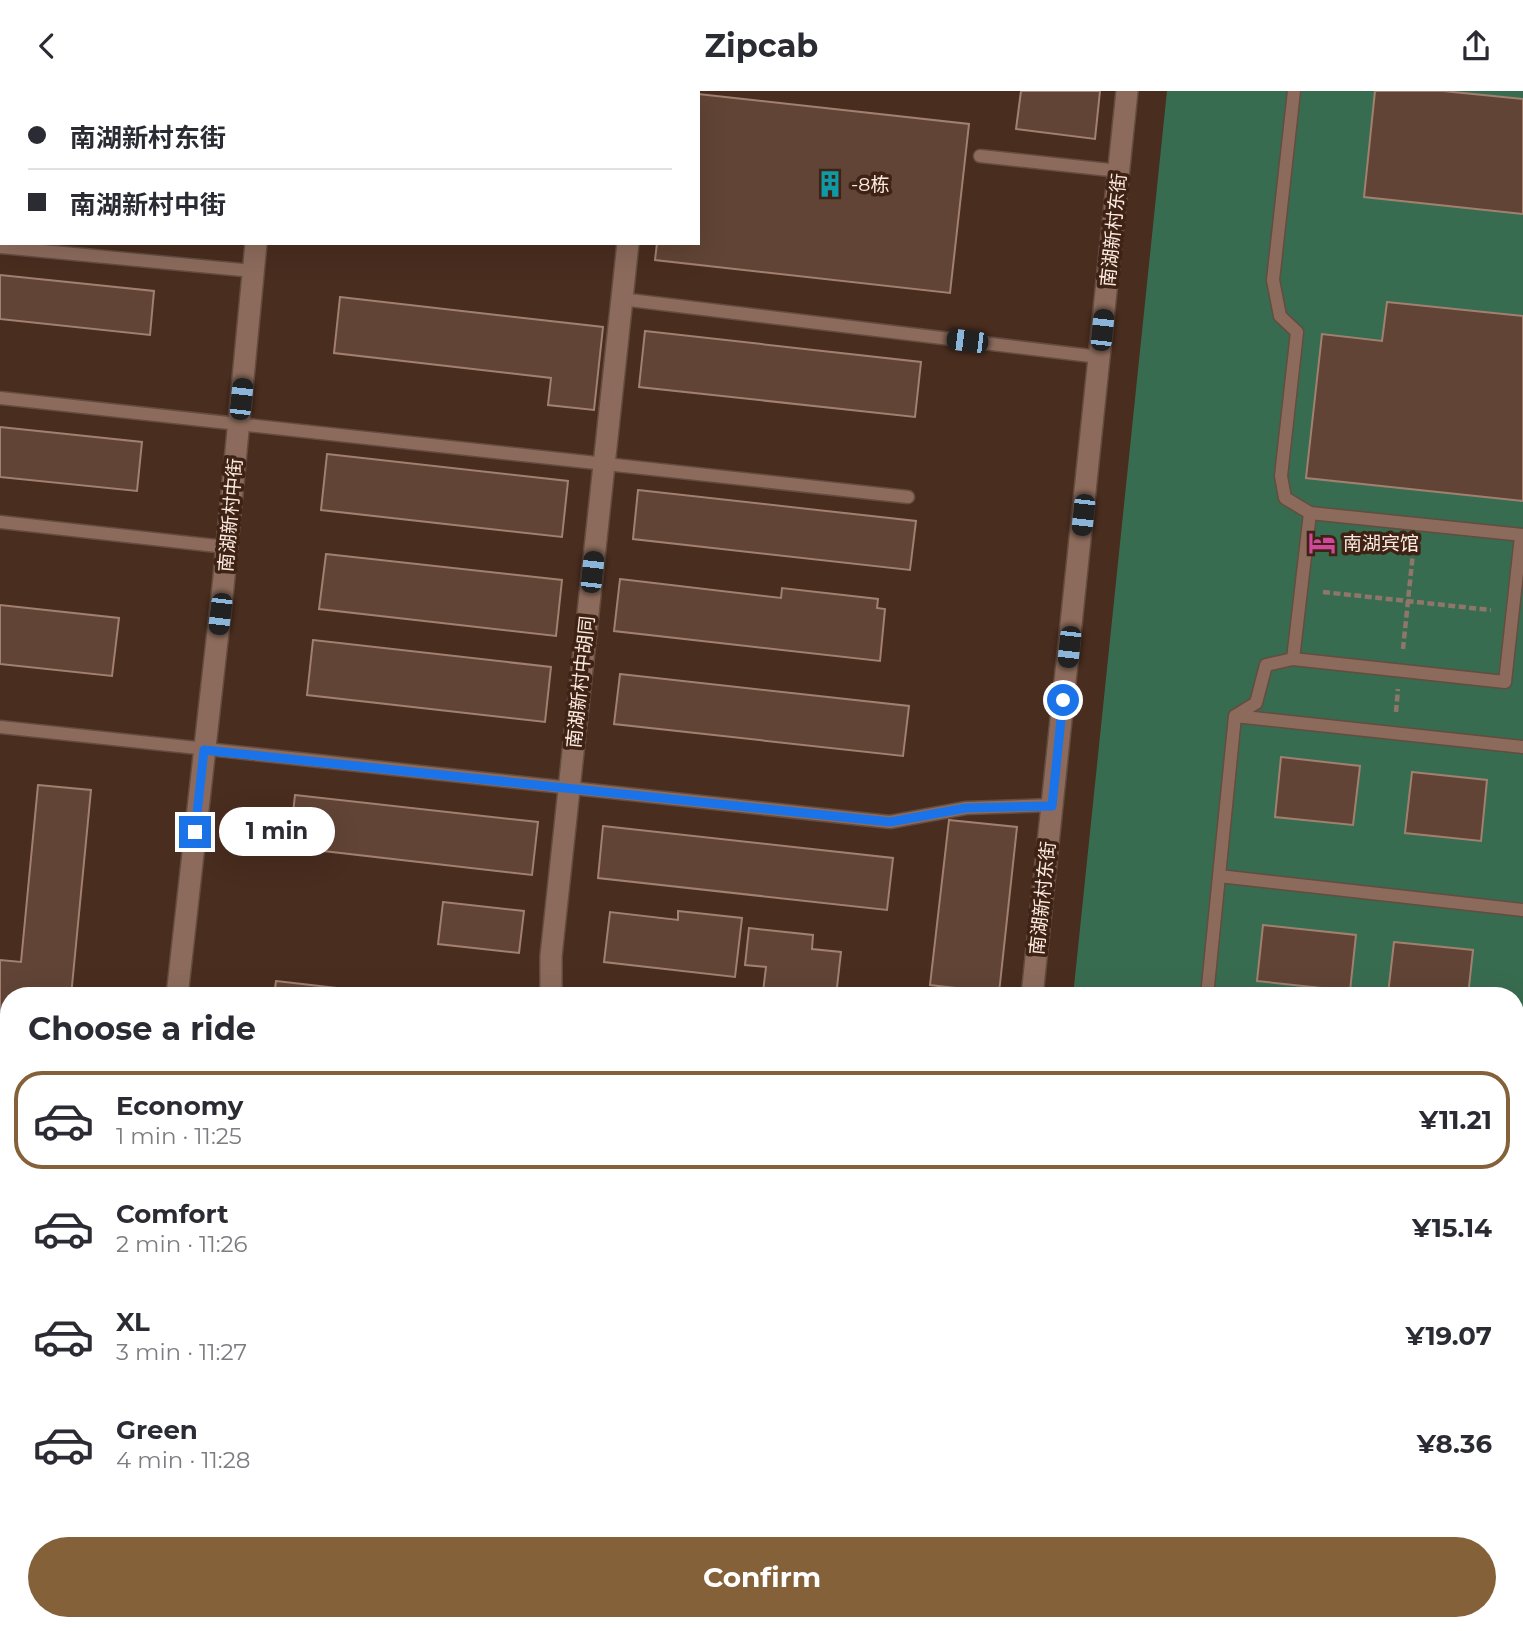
<!DOCTYPE html>
<meta charset="utf-8">
<style>
:root{--surface:#fff;--page:#f2f2f3;--text:#2b2b33;--muted:#7c7c81;--line:#e1e1e2;--accent:#85613a}
body{margin:0;font-family:Montserrat,"Noto Sans SC",sans-serif;background:var(--page);color:var(--text);height:100vh;display:flex;flex-direction:column;font-size:26px;white-space:nowrap}
*{box-sizing:border-box;margin:0}
p{font-size:23px;color:var(--muted)}
.icon{flex:none;width:38px;height:38px;fill:none;stroke:currentColor;stroke-width:2;stroke-linecap:round;stroke-linejoin:round}
.map{position:relative;flex:1;overflow:hidden}
.side{position:absolute;left:0px;top:896px;width:1524px;height:644px;display:flex;flex-direction:column;background:var(--surface);border-radius:28px 28px 0 0;box-shadow:0 7px 28px #0002}
.side>*{flex:none}
.guide{position:absolute;left:0px;top:0px;width:700px;height:154px;box-shadow:0 7px 28px #0002;display:grid;align-content:center;height:154px;padding:0 28px;background:var(--surface)}
.end{position:absolute;width:32px;height:32px;margin:-16px;border:9px solid #1a73e8;background:#fff;box-shadow:0 0 0 4px #fff}
.from{border-radius:50%}
.bubble{position:absolute;height:49px;border-radius:24px;background:var(--surface);box-shadow:0 7px 28px #0002;font-size:23px;font-weight:700;line-height:49px;text-align:center}
.car{position:absolute;width:21px;height:42px;margin:-21px -10px;border-radius:9px;box-shadow:0 0 5px 2px #0007;background:linear-gradient(#222 24%,#8ab4d8 0 40%,#222 0 76%,#8ab4d8 0 86%,#222 0)}
.guide b{display:flex;align-items:center;gap:24px;height:66px;font-size:26px}
.guide b+b{border-top:2px solid var(--line)}
.guide i{width:18px;height:18px;background:var(--text)}
ul{padding:0;list-style:none}
li{display:flex;align-items:center;gap:21px;height:98px;margin:0 14px 10px;padding:0 14px;border:4px solid transparent;border-radius:28px}
li div{flex:1}
li b{display:block;font-size:26px}
li em{font-style:normal;font-weight:700}
li.current{border-color:var(--accent)}
li>.icon{width:63px;height:63px;stroke-width:1.5}
h2{padding:0 28px;font-size:32px;line-height:84px}
.button{display:flex;gap:14px;margin-top:auto;padding:14px 28px}
.button a{flex:1;height:80px;border-radius:42px;background:var(--accent);color:#fff;font-size:28px;font-weight:700;line-height:80px;text-align:center}
header{display:flex;justify-content:space-between;align-items:center;height:91px;padding:0 28px;background:var(--surface);font-size:32px;font-weight:700}
.map>svg:first-child{display:block}
.green{fill:#386c50}
.building{fill:#614435;stroke:#a28070;stroke-width:2}
.lines{fill:none;stroke-linecap:round;stroke-linejoin:round}
.lane-casing{stroke:#644c3f;stroke-width:15}
.street-casing{stroke:#644c3f;stroke-width:24}
.secondary-casing{stroke:#644c3f;stroke-width:24}
.path{stroke:#8f766a;stroke-width:4.5;stroke-dasharray:7 3.5;stroke-linecap:butt}
.lane{stroke:#8c6b5c;stroke-width:12}
.street{stroke:#8c6b5c;stroke-width:21}
.secondary{stroke:#8c6b5c;stroke-width:21}
.route{stroke:#1a73e8;stroke-width:9}
.labels{text-anchor:middle;stroke-width:7;stroke-linejoin:round;paint-order:stroke}
.poi-label{font-size:19px;fill:#fce9e0;stroke:#3e2315;text-anchor:start}
.street-label{font-size:19px;fill:#fce9e0;stroke:#3e2315}
</style>
<header><svg class="icon" aria-label="back" viewBox="0 0 24 24"><path d="M15 5l-7 7 7 7"/></svg>Zipcab<svg class="icon" aria-label="share" viewBox="0 0 24 24"><path d="M12 15V3M7 8l5-5 5 5M5 13v7h14v-7"/></svg></header>
<div class="map">
<svg width="1523" height="1540" viewBox="0 0 1523 1540">
<rect width="100%" height="100%" fill="#492d1f"/>
<path class="green" d="M1167 0H1523V1540H1007L1008 1531H1516V905H1073Z
M0 1218 9 1219V1433L0 1432Z
M78 1531H124L123 1540H75Z"/>
<path class="building" d="M1021 0H1100L1095 48 1016 38Z
M1375 0H1443L1523 8V123L1364 106Z
M698 3 969 33 950 202 655 169 657 152H698Z
M0 32 2 33V78H0Z
M0 184 154 200 150 244 0 228Z
M340 206 603 236 594 319 548 314 551 287 334 262Z
M1387 211 1523 225V410L1306 387 1322 243 1382 250Z
M645 240 921 271 915 326 639 296Z
M0 336 142 351 137 400 0 386Z
M327 363 568 390 562 446 321 419Z
M638 399 916 430 910 479 633 448Z
M326 463 562 489 556 545 319 518Z
M620 488 781 507 782 497 878 508 877 517 885 518 880 570 614 540Z
M0 514 119 527 112 585 0 573Z
M313 549 551 576 545 631 307 604Z
M620 583 909 615 903 665 614 633Z
M1281 666 1360 675 1353 734 1275 726Z
M1412 681 1487 689 1481 750 1405 742Z
M38 694 91 699 71 905H9V971L0 970V869L21 871Z
M295 704 538 731 532 784 289 756Z
M949 729 1017 736 999 902 930 894Z
M603 735 893 767 887 819 598 787Z
M443 811 524 820 519 862 438 853Z
M678 820 742 827 735 886 604 871 610 821 678 829Z
M1263 834 1356 844 1350 900 1257 890Z
M749 837 813 844 812 858 841 861 836 905 763 901 766 876 745 874Z
M1394 851 1473 859 1468 905 1388 903Z
M276 890 407 905H274Z
M1516 921 1523 922V974L1516 973Z
M0 1020 9 1021V1073L0 1072Z
M1516 1376 1523 1377V1427L1516 1426Z
M596 1531H809L808 1540H674Z"/>
<g class="lines">
<defs>
<path id="lane" d="M87 0 103 2
M348 0 363 2
M1294 0 1273 189 1280 225 1297 241 1281 385 1285 407 1310 422
M980 65 1119 80
M0 156 253 180
M621 208 1099 266
M0 307 908 406
M0 431 226 456
M1521 445 1505 591 1293 568 1310 422 1523 444
M1235 625 1256 612 1266 574 1293 568
M0 636 890 731 966 717 1052 714
M1219 785 1523 819
M1207 905 1235 625 1523 656
M1516 1332 1523 1333
M270 1531 309 1540
M1241 1531 1320 1540
M1137 1540 1138 1531"/>
<path id="street" d="M645 2V0
M551 905V865L628 152
M1032 905 1127 0
M489 1540 490 1531
M962 1540 963 1531"/>
<path id="secondary" d="M271 2V0
M177 905 223 496 256 152
M0 1130 9 1131
M44 1540 48 1531
M142 1540 143 1531"/>
</defs>
<use href="#lane" class="lane-casing"/>
<use href="#street" class="street-casing"/>
<use href="#secondary" class="secondary-casing"/>
<path class="path" d="M1323 501 1491 519
M1403 558 1414 452
M1396 621 1398 598"/>
<use href="#lane" class="lane"/>
<use href="#street" class="street"/>
<use href="#secondary" class="secondary"/>
</g>
<g class="lines">
<path class="route" d="M195 741 204 659 890 731 966 717 1052 715 1063 609"/>
</g>
<defs>
<symbol id="building-bare" viewBox="-9 -9 18 18"><path d="M-4-6H4V6H1V3H-1V6H-4ZM-2.5-4.3h1.7v1.8h-1.7ZM.8-4.3h1.7v1.8H.8ZM-2.5-1h1.7V.8h-1.7ZM.8-1h1.7V.8H.8Z" fill="#0f9aa8" stroke="#3e2315" stroke-width="2.5" paint-order="stroke"/></symbol>
<symbol id="hotel-bare" viewBox="-9 -9 18 18"><path d="M-6-4.5h1.5V1H6V5H4.5V3h-9V5H-6ZM-4 0a1.8 1.8 0 1 1 3.6 0ZM.5 0V-2.5h3Q6-2.5 6 0Z" fill="#d1479c" stroke="#3e2315" stroke-width="2.5" paint-order="stroke"/></symbol>
</defs>
<g fill-rule="evenodd">
<use href="#building-bare" x="811" y="74" width="38" height="38"/>
<use href="#hotel-bare" x="1303" y="433" width="38" height="38"/>
</g>
<g class="labels">
<g class="poi-label">
<text x="851" y="100">-8栋</text>
<text x="1343" y="459">南湖宾馆</text>
</g>
<g class="street-label">
<text transform="translate(1113 139) rotate(-84)" y="7">南湖新村东街</text>
<text transform="translate(230 424) rotate(-85)" y="7">南湖新村中街</text>
<text transform="translate(580 591) rotate(-84)" y="7">南湖新村中胡同</text>
<text transform="translate(1042 807) rotate(-84)" y="7">南湖新村东街</text>
</g>
</g>
</svg>
<i class="end from" style="left:1063px;top:609px"></i>
<i class="end" style="left:195px;top:741px"></i>
<div class="bubble" style="left:219px;top:716px;width:116px">1 min</div>
<i class="car" style="left:1102px;top:239px;rotate:6deg"></i>
<i class="car" style="left:967px;top:250px;rotate:277deg"></i>
<i class="car" style="left:241px;top:308px;rotate:6deg"></i>
<i class="car" style="left:1083px;top:424px;rotate:186deg"></i>
<i class="car" style="left:592px;top:481px;rotate:6deg"></i>
<i class="car" style="left:220px;top:523px;rotate:187deg"></i>
<i class="car" style="left:1069px;top:556px;rotate:186deg"></i>
<div class="guide">
<b><i class="from"></i>南湖新村东街</b>
<b><i></i>南湖新村中街</b>
</div>
<section class="side">
<h2>Choose a ride</h2>
<ul>
<li class="current"><svg class="icon" aria-label="car" viewBox="0 0 24 24"><path d="M5 17H2v-5l4-1 3-4h7l3 4 3 1v5h-3M9 17h6M6 11h13"/><circle cx="7" cy="17" r="2"/><circle cx="17" cy="17" r="2"/></svg><div><b>Economy</b><p>1 min · 11:25</p></div><em>¥11.21</em></li>
<li><svg class="icon" aria-label="car" viewBox="0 0 24 24"><path d="M5 17H2v-5l4-1 3-4h7l3 4 3 1v5h-3M9 17h6M6 11h13"/><circle cx="7" cy="17" r="2"/><circle cx="17" cy="17" r="2"/></svg><div><b>Comfort</b><p>2 min · 11:26</p></div><em>¥15.14</em></li>
<li><svg class="icon" aria-label="car" viewBox="0 0 24 24"><path d="M5 17H2v-5l4-1 3-4h7l3 4 3 1v5h-3M9 17h6M6 11h13"/><circle cx="7" cy="17" r="2"/><circle cx="17" cy="17" r="2"/></svg><div><b>XL</b><p>3 min · 11:27</p></div><em>¥19.07</em></li>
<li><svg class="icon" aria-label="car" viewBox="0 0 24 24"><path d="M5 17H2v-5l4-1 3-4h7l3 4 3 1v5h-3M9 17h6M6 11h13"/><circle cx="7" cy="17" r="2"/><circle cx="17" cy="17" r="2"/></svg><div><b>Green</b><p>4 min · 11:28</p></div><em>¥8.36</em></li>
</ul>
<div class="button"><a>Confirm</a></div>
</section>
</div>
